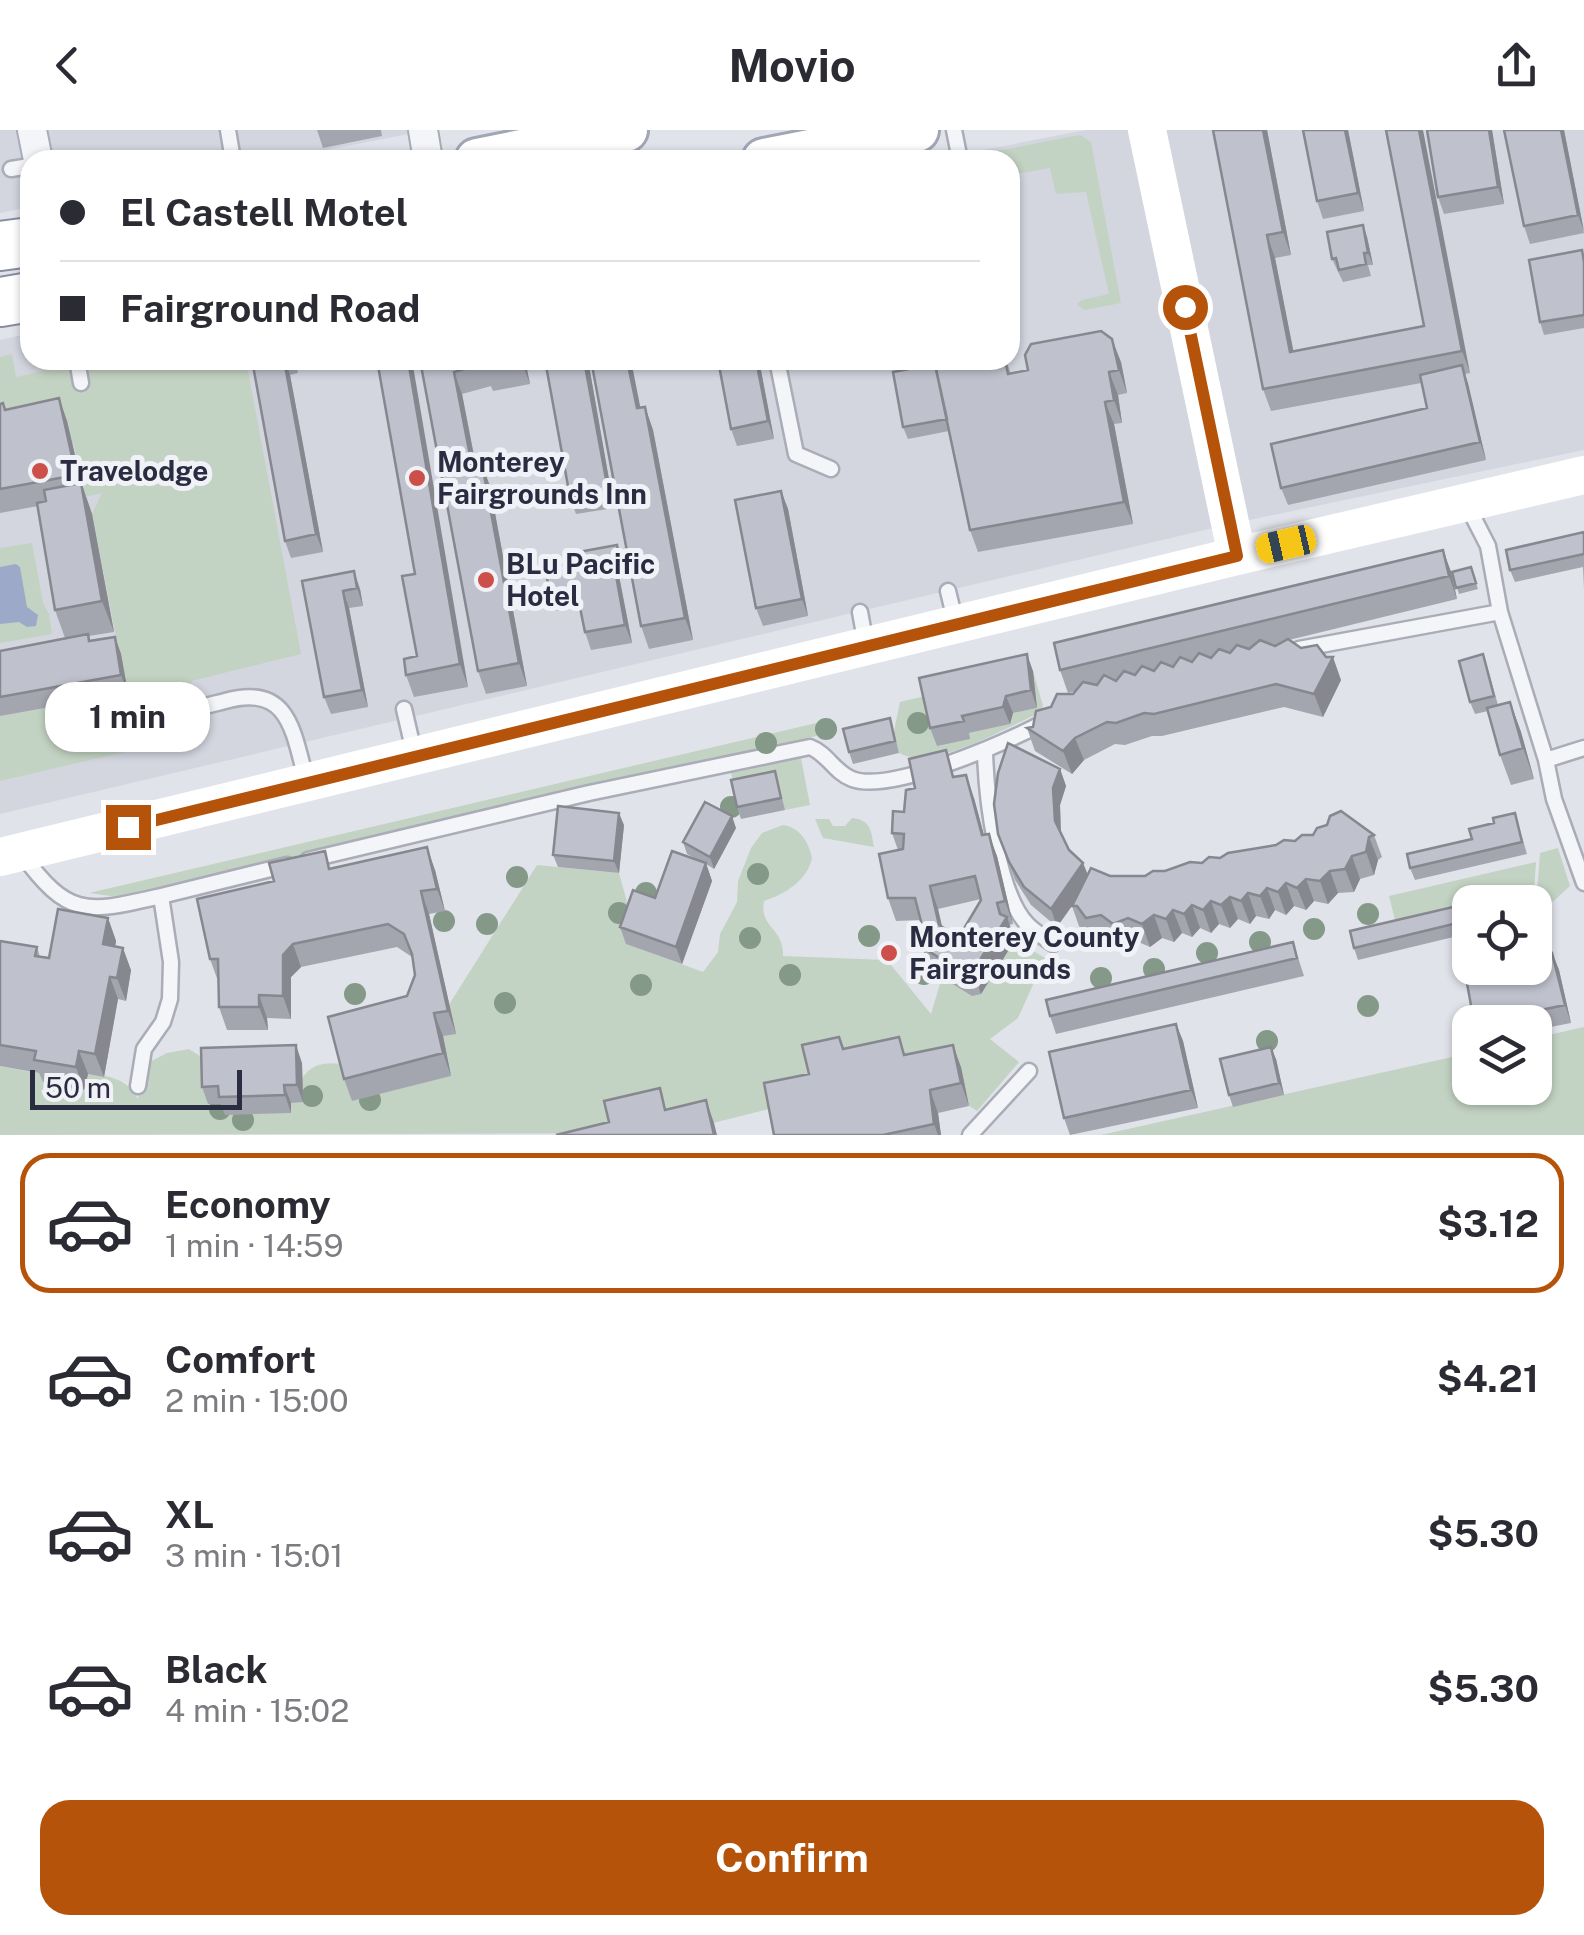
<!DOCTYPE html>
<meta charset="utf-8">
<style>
:root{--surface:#fff;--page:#f7f7f7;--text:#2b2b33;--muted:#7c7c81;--line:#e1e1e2;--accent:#b45309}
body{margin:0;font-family:"Public Sans",sans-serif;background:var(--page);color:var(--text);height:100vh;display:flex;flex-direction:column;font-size:38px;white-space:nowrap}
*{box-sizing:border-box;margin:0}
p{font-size:32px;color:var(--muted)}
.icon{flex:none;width:55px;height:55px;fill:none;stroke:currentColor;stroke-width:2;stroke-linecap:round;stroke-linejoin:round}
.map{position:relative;height:1005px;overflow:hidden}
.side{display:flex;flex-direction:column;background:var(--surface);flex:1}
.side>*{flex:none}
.hud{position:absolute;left:20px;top:20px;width:1000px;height:220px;border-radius:30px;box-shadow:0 2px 8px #0004;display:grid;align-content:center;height:220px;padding:0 40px;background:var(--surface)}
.tools{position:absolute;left:1452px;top:755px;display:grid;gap:20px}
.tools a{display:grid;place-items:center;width:100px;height:100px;border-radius:20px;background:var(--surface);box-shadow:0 2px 8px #0004;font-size:50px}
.scale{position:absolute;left:30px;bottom:25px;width:212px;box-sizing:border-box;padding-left:10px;border:5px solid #2a2d41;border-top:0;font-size:28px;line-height:35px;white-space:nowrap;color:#2a2d41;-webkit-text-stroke:8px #f1f2f7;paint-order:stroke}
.end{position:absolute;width:45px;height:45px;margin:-22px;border:12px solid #b45309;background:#fff;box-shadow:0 0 0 5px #fff}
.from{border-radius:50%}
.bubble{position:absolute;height:70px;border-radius:30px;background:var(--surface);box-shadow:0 2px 8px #0004;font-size:32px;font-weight:700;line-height:70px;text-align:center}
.car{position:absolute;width:30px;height:60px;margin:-30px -15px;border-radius:12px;box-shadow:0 0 8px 2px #0007;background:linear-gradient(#f5c518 24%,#345 0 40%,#f5c518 0 76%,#345 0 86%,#f5c518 0)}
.hud b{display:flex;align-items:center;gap:35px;height:95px;font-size:38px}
.hud b+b{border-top:2px solid var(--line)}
.hud i{width:25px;height:25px;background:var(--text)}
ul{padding:18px 0 0;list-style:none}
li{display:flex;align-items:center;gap:30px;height:140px;margin:0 20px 15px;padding:0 20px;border:5px solid transparent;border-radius:30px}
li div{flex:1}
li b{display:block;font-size:38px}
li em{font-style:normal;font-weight:700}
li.active{border-color:var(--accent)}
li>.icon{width:90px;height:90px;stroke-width:1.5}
.action{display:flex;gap:20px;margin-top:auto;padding:20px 40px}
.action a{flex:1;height:115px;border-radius:30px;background:var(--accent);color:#fff;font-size:40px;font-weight:700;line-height:115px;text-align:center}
header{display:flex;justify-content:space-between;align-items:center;height:130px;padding:0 40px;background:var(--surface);font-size:45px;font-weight:700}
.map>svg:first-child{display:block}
.built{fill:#d3d5df}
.green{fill:#c3d3c3}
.water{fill:#9da9c9}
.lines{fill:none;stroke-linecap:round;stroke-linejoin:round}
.lane-casing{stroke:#aaacb7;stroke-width:19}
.street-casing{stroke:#aaacb7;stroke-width:32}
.primary-casing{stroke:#a1a5b5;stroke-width:48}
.highway-casing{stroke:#898da0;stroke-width:52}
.lane{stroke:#f4f5f8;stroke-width:14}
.street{stroke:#f4f5f8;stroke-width:28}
.secondary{stroke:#fff;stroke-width:38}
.primary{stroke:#fff;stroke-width:42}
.highway{stroke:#fff;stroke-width:48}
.tree{fill:#849988}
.wall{fill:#a4a6af;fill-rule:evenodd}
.shaded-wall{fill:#86878f}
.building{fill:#bfc1cc;stroke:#86878f;stroke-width:2.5;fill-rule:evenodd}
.route{stroke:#b45309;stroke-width:12}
.poi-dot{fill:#cc5049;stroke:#f1f2f7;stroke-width:4}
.labels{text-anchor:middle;stroke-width:10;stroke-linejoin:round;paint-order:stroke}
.poi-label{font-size:28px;font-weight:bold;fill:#2a2d41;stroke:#f1f2f7;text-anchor:start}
</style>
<header><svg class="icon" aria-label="back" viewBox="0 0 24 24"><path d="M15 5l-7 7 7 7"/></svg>Movio<svg class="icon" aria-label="share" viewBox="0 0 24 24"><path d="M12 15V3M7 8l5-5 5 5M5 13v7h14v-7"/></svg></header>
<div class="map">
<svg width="1584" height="1005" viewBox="0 0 1584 1005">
<rect width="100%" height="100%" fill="#e1e3ea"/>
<path class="built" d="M0 0H429L275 30H30V77L0 83Z
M1085 0H1584V320L1230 394 0 684V210L30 203V230H1010V30H932Z"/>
<path class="green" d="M1080 5 1091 12 1121 173 1084 180 1077 174 1082 170 1109 164 1086 62 1056 64 1050 38 1010 45V30H976L981 24Z
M12 224 16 247 43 241 47 230H246L301 524 191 551 193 606 0 651V586L127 562 92 384 102 363 84 367 74 314 0 298V227Z
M32 413 43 473 49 484 52 504 0 513V418Z
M1033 541 1043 576 1039 583C1005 598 932 642 899 623L894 601 900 572 925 566 969 603 1009 594 1013 583 1037 578Z
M829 590 838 601 118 767 89 763Z
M801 628 810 675 785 680 736 662 731 643Z
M852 688C871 690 871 700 874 717L823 708 815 689H829L833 696H845Z
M783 695C800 697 809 713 812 728 807 751 785 764 764 771 759 798 784 797 783 826L887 830 931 884 942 847 981 864 1015 810 1045 828 1018 888 990 909 1019 932 977 981 969 976 961 938 817 967 673 1003 0 1005V936C16 939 33 943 49 944 79 945 122 937 138 969L140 937 167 923 189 919 203 928 225 973H291C302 944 309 930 342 934L352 971 450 946 443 906 450 873 537 735 619 743 633 794 627 814 703 842 718 822 720 804 737 772 738 751 751 718 762 703Z
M1558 718 1570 756 1546 778 1537 764 1540 723Z
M1536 732 1534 762 1490 772H1470V777L1396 794 1389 766Z
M1584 897V1005H1101L1470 923V958H1535V908Z"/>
<path class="water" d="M16 434 20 437 27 477 38 485 36 496 27 497 19 492 0 494V437Z"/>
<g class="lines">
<defs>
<path id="lane" d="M228 0 233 30
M954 0 960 30
M11 39 30 36
M77 230 81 253
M777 230 796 324 831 339
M1466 373 1488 416 1500 482 1546 630 1554 669 1584 753
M948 461 956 494
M860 482 866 515
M1299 519 1500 482
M172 573C197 580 201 577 225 571 289 553 293 601 306 649
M404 579 414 622
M985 621C986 664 997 764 1028 795 1035 802 1045 808 1053 814
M1546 630 1584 618
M21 723C69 789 87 783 161 766L171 832 170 869 163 892 144 919 138 956
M308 730 589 663 810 617C828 624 834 642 852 649 891 664 1008 611 1045 592
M161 766 287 735
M970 1005 1029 941"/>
<path id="street" d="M32 0 38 30
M423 0 428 30"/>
<path id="primary" d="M477 30 626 0
M764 30 917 0"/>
<path id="highway" d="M0 116 30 112
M0 172 30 167"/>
</defs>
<use href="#lane" class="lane-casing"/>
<use href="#street" class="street-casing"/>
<use href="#primary" class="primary-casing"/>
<use href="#highway" class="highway-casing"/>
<use href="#lane" class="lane"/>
<use href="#street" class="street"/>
<path class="secondary" d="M1147 0 1237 426
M0 727 1237 426 1584 345"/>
<use href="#primary" class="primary"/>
<use href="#highway" class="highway"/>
</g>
<g class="tree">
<circle cx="918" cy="593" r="11"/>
<circle cx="826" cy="599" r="11"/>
<circle cx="766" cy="613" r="11"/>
<circle cx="731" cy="677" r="11"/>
<circle cx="758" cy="744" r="11"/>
<circle cx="517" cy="747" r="11"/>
<circle cx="646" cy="763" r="11"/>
<circle cx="619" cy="783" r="11"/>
<circle cx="1368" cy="784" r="11"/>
<circle cx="444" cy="791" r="11"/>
<circle cx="487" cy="794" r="11"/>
<circle cx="1314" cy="799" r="11"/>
<circle cx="869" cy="806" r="11"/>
<circle cx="750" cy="808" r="11"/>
<circle cx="1260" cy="812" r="11"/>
<circle cx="1207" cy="823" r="11"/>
<circle cx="1154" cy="839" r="11"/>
<circle cx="924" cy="844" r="11"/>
<circle cx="790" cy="845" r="11"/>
<circle cx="1101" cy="848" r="11"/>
<circle cx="641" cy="855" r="11"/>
<circle cx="355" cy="864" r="11"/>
<circle cx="505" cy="873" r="11"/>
<circle cx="1368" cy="876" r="11"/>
<circle cx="1267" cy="911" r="11"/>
<circle cx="312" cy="966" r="11"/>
<circle cx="370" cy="970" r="11"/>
<circle cx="220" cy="979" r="11"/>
<circle cx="243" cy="990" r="11"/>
</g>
<path class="wall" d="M317 0H381L382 6 323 18Z
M1213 0H1267L1291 125 1275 128 1293 221 1424 196 1386 0 1470 243 1465 244 1486 330 1288 375 1281 358 1427 278 1421 253 1271 281 1263 259Z
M1303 0H1348L1364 81 1323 89 1317 71Z
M1492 0 1504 74 1444 84 1438 67Z
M1564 0 1584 103 1530 114 1524 96Z
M1363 95 1367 107 1373 135H1368L1371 146 1343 152 1332 129Z
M1584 126V198L1544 205 1540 192Z
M252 230H295L298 243 290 245 323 422 291 428 285 411Z
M377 230 468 557 414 567 406 545 417 526 415 444Z
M420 230H525L530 254 493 261 491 256 462 264 476 335 490 356 527 556 486 564 478 541Z
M545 230H588L614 378 576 384 570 367Z
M759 230 774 309 737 316 731 299Z
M843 230H896L846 239Z
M1006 230 1011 244 1121 232 1127 263 1118 265 1122 293 1114 294 1133 394 978 422 970 400 949 301 908 309 903 297 935 234Z
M59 268 67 291 82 355 92 384 114 502 89 506 90 511 115 507 121 524 128 563 0 586V521L65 508 55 480 38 376 0 383V274L6 280Z
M645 277 653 300 693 510 649 519 641 496 640 278Z
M781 361 788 379 808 486 763 496 756 478Z
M1584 402V459L1583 437 1515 452 1510 440Z
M617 415 626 445 619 446 632 513 591 520 585 502 580 477 557 481 550 464 585 431Z
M1443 420 1451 442 1457 469 1289 510 1341 550 1323 587 1284 577 1162 606H1152L1125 615 1115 614 1084 630 1072 644 1035 621 1027 598 1033 597 1051 577 1076 561 1068 563 1060 540Z
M1471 437 1478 459 1459 464 1452 442Z
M302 451 360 459 363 476 349 478 368 577 331 584 324 567Z
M1487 536 1498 575 1510 572 1521 602 1534 649 1511 655 1500 625 1488 581 1475 584 1470 572Z
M1033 541 1037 578 1013 583 1010 594 969 603 970 609 937 616 930 598Z
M894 601 899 623 853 634 849 622Z
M1060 639 1066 656 1060 675 1061 703 1069 720 1083 733 1087 744 1110 746H1145L1295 711 1374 705 1382 727 1378 730 1374 745 1360 749 1354 762 1338 763 1328 774 1314 771 1306 780 1294 776 1286 785 1275 780 1269 789 1256 786 1250 794 1238 789 1230 798 1219 794 1211 803 1200 798 1192 807 1182 803 1174 812 1162 808 1150 817 1136 811 1121 817 1109 808 1095 811 1085 799H1080L1072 776 1057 797 1031 775 1015 750 998 704Z
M775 641 785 680 741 689 737 677Z
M955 647 974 668 984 705 997 726 1013 794 1009 795 1015 810 981 864 972 866 930 840 922 817 926 811 921 790 896 791 888 768 898 720 892 703 904 682ZM981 769 959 807 942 797 938 779Z
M1515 683 1527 724 1415 750 1410 738 1472 709 1494 693Z
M624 695 619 743 558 737 553 725Z
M736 698 714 739 706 734 712 751 682 834 626 814 620 797 702 732 687 724 683 712Z
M331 739 435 740 445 781 429 784 456 904 443 906 451 946 352 971 344 949 407 866 415 845 412 827 397 817 301 837 291 847V889L267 888 268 900H227L219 877 218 851 210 829Z
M1470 773V803L1358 830 1354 818Z
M108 788 116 811 115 816 131 840 126 871 118 869 104 947 88 944 84 960 43 952 39 943 0 936V811L37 817 40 827 49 828Z
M1293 812 1304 846 1056 904 1050 886Z
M1552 823 1559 840 1571 893 1535 900V892H1474Z
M1176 894 1183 911 1198 978 1070 1005 1064 988Z
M844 919 906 925 961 937 969 976 938 983 941 1005H774L809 944Z
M1276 929 1284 965 1233 977 1229 965Z
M302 933 303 972 291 973V983L225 985 221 974H208L202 957Z"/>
<path class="shaded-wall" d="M1263 0H1267L1291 125 1283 102Z
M1345 0H1348L1364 81 1358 63Z
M1419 0H1423L1470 243 1462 221Z
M1489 0H1492L1504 74 1498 57Z
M1561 0H1564L1584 101 1578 85Z
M1363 95 1367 107 1373 135 1368 123Z
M1267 105 1275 128 1298 244 1290 222Z
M1112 209 1121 232 1127 263 1119 240Z
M285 230 290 245 323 422 316 404Z
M408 230H412L468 557 460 534Z
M521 230H525L530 254Z
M584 230H588L614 378 608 360Z
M627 230H631L645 301 637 278Z
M756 230H759L774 309 768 291Z
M1462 235 1468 253 1486 330 1480 312Z
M454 242 462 264 480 358 472 336Z
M1109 242 1118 265 1122 293 1114 270Z
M59 268 67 291 82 355 92 384 114 502 102 471 83 362 76 345Z
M1105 272 1114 294 1133 394 1124 372Z
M645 277 653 300 693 510 685 488Z
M482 334 490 356 527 556 519 533Z
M781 361 788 379 808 486 802 469Z
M1443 420 1451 442 1457 469 1449 446Z
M613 429 619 446 632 513 625 495Z
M354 441 360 459 363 476 357 458Z
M343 461 349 478 368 577 362 560Z
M115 507 121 524 128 563 121 545Z
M1027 524 1033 541 1037 578 1031 560Z
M1333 527 1341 550 1323 587 1314 564Z
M1006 566 1013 583 1010 594 1003 577Z
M1510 572 1521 602 1534 649 1523 618Z
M1075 608 1084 630 1072 644 1063 621Z
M1060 639 1066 656 1060 675 1061 709 1055 691 1053 658Z
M966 645 974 668 990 728 982 705Z
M619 683 624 695 619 743 614 731Z
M732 686 736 698 714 739 710 727Z
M989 704 997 726 1013 794 1005 771Z
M1369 707 1378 730 1374 745 1366 722Z
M427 717 435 740 445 781 437 759Z
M1352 726 1360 749 1354 762 1345 739Z
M706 733 712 751 682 834 676 817Z
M1083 733 1090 750 1057 797 1051 779Z
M1330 741 1338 763 1328 774 1320 751Z
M1306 749 1314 771 1306 780 1297 758Z
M1286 753 1294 776 1286 785 1278 762Z
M930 756 938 779 947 818 939 795Z
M1267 758 1275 780 1269 789 1260 766Z
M421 761 429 784 456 904 448 881Z
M1248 763 1256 786 1250 794 1241 771Z
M1230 767 1238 789 1230 798 1221 775Z
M1211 771 1219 794 1211 803 1203 780Z
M997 773 1004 791 1007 787 1015 810 981 864 973 841Z
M1192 775 1200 798 1192 807 1184 784Z
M1173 780 1182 803 1174 812 1166 789Z
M1154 785 1162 808 1150 817 1142 794Z
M108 788 116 811 112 837 103 814Z
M293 814 301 837 291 847V889L283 866V825Z
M123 818 131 840 126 871 117 848Z
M1552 823 1559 840 1571 893 1565 875Z
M110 847 118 869 104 947 95 924Z
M259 865 267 888 268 900 259 877Z
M434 883 443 906 451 946 443 923Z
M1176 894 1183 911 1198 978 1191 960Z
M296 915 302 933 303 972 297 955Z
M953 915 961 937 969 976 961 953Z
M1271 917 1276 929 1284 965 1279 953Z
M79 921 88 944 84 960 76 937Z
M284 955 291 973V983L285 965Z
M930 960 938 983 941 1005H938L934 994Z
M706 970 714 993 717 1005H714Z"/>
<path class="building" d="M1213 0H1263L1283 102 1267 105 1290 222 1424 196 1386 0H1419L1462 221 1263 259Z
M1303 0H1345L1358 63 1317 71Z
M1427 0H1489L1498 57 1438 67Z
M1504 0H1561L1578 85 1524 96Z
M1363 95 1368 123H1364L1366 134 1339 140 1336 128 1332 129 1327 102Z
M1582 120 1584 132V185L1540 192 1529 130Z
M1101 201 1112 209 1119 240 1109 242 1114 270 1105 272 1124 372 970 400 934 230H1005L1008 244 1028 240 1025 225 1031 214Z
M252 230H284L316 404 285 411Z
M377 230H408L460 534 406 545 404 529 417 526 402 446 415 444Z
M420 230H521L484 238 483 233 454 242 472 336 482 334 519 533 478 541Z
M545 230H584L608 360 570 367Z
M591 230H627L637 278 645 277 685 488 641 496Z
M718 230H756L768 291 731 299Z
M935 234 947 289 903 297 893 242Z
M1462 235 1480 312 1281 358 1271 314 1427 278 1420 245Z
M59 268 76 345 0 359V274L3 273 5 280Z
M81 353 102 471 55 480 37 373 46 371 44 360Z
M781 361 802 469 756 478 735 370Z
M1584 402V424L1510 440 1506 420Z
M617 415 619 427 613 429 625 495 585 502 576 458 550 464 545 438 585 431 584 421Z
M1443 420 1449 446 1060 540 1054 513Z
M1471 437 1476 453 1456 458 1452 442Z
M354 441 357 458 343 461 362 560 324 567 302 451Z
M88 504 89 511 115 507 121 545 0 567V521Z
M1288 509 1301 518 1317 515 1326 527H1333L1314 564 1276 554 1154 584 1144 583 1116 593 1107 592 1075 608 1063 621 1027 598 1033 597 1036 581 1051 577 1057 564H1073L1083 552 1097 555 1104 545 1116 551 1124 541 1135 545 1142 536 1154 541 1161 532 1173 537 1180 527 1192 532 1199 523 1211 528 1219 519 1230 523 1237 515 1249 519 1260 510 1275 516Z
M1027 524 1031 560 1006 566 1003 577 962 586 964 591 930 598 919 548Z
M1483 524 1494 566 1470 572 1459 531Z
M1510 572 1523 618 1500 625 1487 578Z
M890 588 895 611 849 622 843 599Z
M1008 613 1060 639 1053 658 1055 691 1069 720 1083 733 1051 779 1024 757 1009 732 998 704 994 674 998 643Z
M946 620 953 647 966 645 982 705 989 704 1005 771 997 773 1000 784 1007 787 973 841 964 843 922 817 926 811 915 768H888L879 724 903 719 904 704 892 703 893 681 904 682 906 660 915 658 909 629ZM975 746 981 770 959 807 939 795 930 756Z
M775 641 781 668 737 677 731 650Z
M705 672 732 686 710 727 683 712Z
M558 676 619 683 614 731 553 725Z
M1341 681 1374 705 1369 707 1366 722 1352 726 1345 739 1330 741 1320 751 1306 749 1297 758 1286 753 1278 762 1267 758 1260 766 1248 763 1241 771 1230 767 1221 775 1211 771 1203 780 1192 775 1184 784 1173 780 1166 789 1154 785 1142 794 1128 788 1113 794 1101 785 1086 788 1077 776H1072L1091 738 1110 746H1145L1153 741H1165L1190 732 1202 733 1209 727 1220 728 1228 723 1276 715 1284 710 1295 711 1302 705H1313L1317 698 1327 695 1330 686Z
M1515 683 1522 712 1410 738 1407 724 1472 709 1469 699 1494 693 1493 688Z
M427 717 437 759 421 761 448 881 434 883 443 923 344 949 328 887 407 866 415 845 412 824 404 804 388 794 293 814 283 825V866L259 865V877H219L218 829H210L197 769 274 751 269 733 325 721 329 739Z
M672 721 706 733 676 817 620 797 633 760 655 768Z
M1528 759 1531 772H1470Z
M1470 773V790L1354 818 1350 801Z
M58 779 108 788 103 814 123 818 117 848 110 847 95 924 79 921 76 937 34 930 36 921 0 915V811L37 817 35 826 49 828Z
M1293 812 1297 828 1050 886 1046 870Z
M1552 823 1565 875 1482 892H1474L1465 842 1486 838H1535V827Z
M1176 894 1191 960 1064 988 1049 922Z
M839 907 843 919 899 907 904 925 953 915 961 953 930 960 934 994 883 1005H774L764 953 809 944 802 915Z
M296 915 297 955H284L285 965 219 967 218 956 202 957 201 918Z
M1271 917 1279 953 1229 965 1220 929Z
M660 958 665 980 706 970 714 1005H556L609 992 604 971Z"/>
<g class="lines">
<path class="route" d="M128 697 1237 426 1185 177"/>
</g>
<g class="poi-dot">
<circle cx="40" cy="341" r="10"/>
<circle cx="417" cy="348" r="10"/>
<circle cx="486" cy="450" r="10"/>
<circle cx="889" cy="823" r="10"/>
</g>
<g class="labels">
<g class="poi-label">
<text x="437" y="342">Monterey<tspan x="437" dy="32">Fairgrounds Inn</tspan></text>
<text x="60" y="351">Travelodge</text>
<text x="506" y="444">BLu Pacific<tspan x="506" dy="32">Hotel</tspan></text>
<text x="909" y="817">Monterey County<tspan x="909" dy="32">Fairgrounds</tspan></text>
</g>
</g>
</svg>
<div class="tools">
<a><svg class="icon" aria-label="locate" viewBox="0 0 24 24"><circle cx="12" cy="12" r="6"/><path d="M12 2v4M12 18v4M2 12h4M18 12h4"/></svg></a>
<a><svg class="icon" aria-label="layers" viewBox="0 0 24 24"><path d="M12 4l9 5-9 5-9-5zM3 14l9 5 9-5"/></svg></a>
</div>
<div class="scale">50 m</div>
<i class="end from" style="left:1185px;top:177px"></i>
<i class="end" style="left:128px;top:697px"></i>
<div class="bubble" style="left:45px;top:552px;width:165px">1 min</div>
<i class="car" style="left:1286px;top:414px;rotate:257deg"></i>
<div class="hud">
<b><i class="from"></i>El Castell Motel</b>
<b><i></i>Fairground Road</b>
</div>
</div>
<section class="side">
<ul>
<li class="active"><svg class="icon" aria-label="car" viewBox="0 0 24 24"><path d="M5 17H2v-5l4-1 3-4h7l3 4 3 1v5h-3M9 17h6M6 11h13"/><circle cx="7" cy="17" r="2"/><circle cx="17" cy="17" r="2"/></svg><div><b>Economy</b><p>1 min · 14:59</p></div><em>$3.12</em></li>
<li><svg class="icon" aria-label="car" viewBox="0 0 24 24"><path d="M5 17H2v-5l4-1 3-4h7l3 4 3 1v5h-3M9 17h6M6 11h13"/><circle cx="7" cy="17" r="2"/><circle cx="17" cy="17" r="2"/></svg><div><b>Comfort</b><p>2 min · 15:00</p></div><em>$4.21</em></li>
<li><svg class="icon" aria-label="car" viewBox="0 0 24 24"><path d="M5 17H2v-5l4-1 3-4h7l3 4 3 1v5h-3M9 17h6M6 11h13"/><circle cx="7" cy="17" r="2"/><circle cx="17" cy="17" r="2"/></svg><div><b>XL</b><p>3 min · 15:01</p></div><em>$5.30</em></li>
<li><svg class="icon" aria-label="car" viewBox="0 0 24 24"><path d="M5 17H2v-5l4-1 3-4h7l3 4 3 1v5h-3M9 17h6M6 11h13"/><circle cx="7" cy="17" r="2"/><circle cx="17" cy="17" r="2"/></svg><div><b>Black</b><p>4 min · 15:02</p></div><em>$5.30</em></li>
</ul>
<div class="action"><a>Confirm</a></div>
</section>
